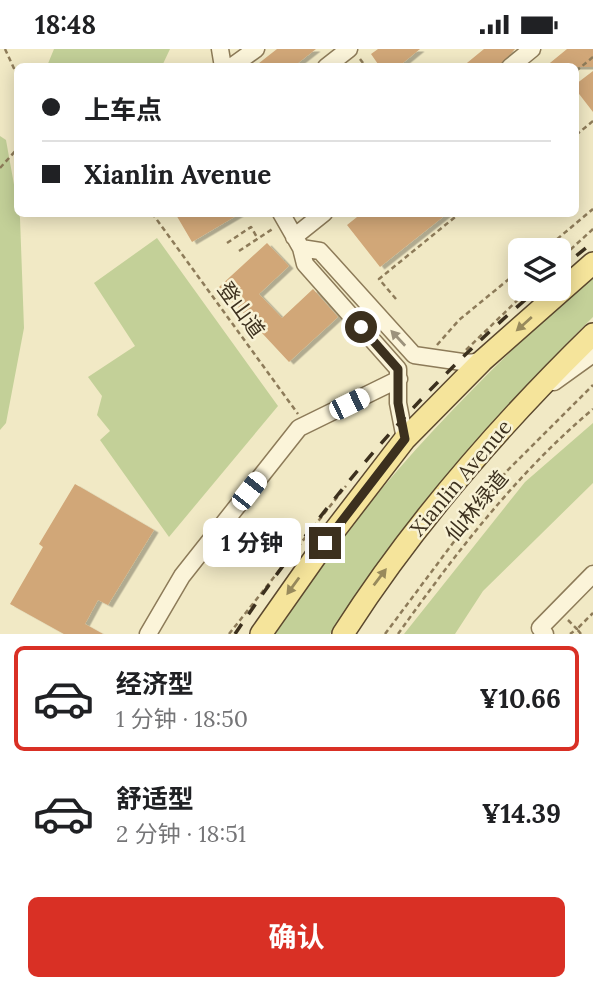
<!DOCTYPE html>
<html lang="zh">
<meta charset="utf-8">
<style>
:root{--surface:#fff;--page:#f2f2f2;--text:#202124;--muted:#757577;--line:#e0e0e0;--accent:#d93025}
body{margin:0;font-family:Lora,"Noto Sans SC",serif;background:var(--page);color:var(--text);height:100vh;display:flex;flex-direction:column;font-size:26px;white-space:nowrap}
*{box-sizing:border-box;margin:0}
p{font-size:23px;color:var(--muted)}
.icon{flex:none;width:38px;height:38px;fill:none;stroke:currentColor;stroke-width:2;stroke-linecap:round;stroke-linejoin:round}
.map{position:relative;height:585px;overflow:hidden}
.details{display:flex;flex-direction:column;background:var(--surface);flex:1}
.details>*{flex:none}
.top-card{position:absolute;left:14px;top:14px;width:565px;height:154px;border-radius:10px;box-shadow:0 4px 18px #0003;display:grid;align-content:center;height:154px;padding:0 28px;background:var(--surface)}
.controls{position:absolute;left:508px;top:189px;display:grid;gap:14px}
.controls a{display:grid;place-items:center;width:63px;height:63px;border-radius:10px;background:var(--surface);box-shadow:0 4px 18px #0003;font-size:35px}
.end{position:absolute;width:32px;height:32px;margin:-16px;border:9px solid #3c301e;background:#fff;box-shadow:0 0 0 4px #fff}
.from{border-radius:50%}
.bubble{position:absolute;height:49px;border-radius:10px;background:var(--surface);box-shadow:0 4px 18px #0003;font-size:23px;font-weight:700;line-height:49px;text-align:center}
.car{position:absolute;width:21px;height:42px;margin:-21px -10px;border-radius:9px;box-shadow:0 0 5px 2px #0007;background:linear-gradient(#fff 24%,#345 0 40%,#fff 0 76%,#345 0 86%,#fff 0)}
.top-card b{display:flex;align-items:center;gap:24px;height:66px;font-size:26px}
.top-card b+b{border-top:2px solid var(--line)}
.top-card i{width:18px;height:18px;background:var(--text)}
ul{padding:12px 0 0;list-style:none}
li{display:flex;align-items:center;gap:21px;height:105px;margin:0 14px 10px;padding:0 14px;border:4px solid transparent;border-radius:10px}
li div{flex:1}
li b{display:block;font-size:26px}
li em{font-style:normal;font-weight:700}
li.active{border-color:var(--accent)}
li>.icon{width:63px;height:63px;stroke-width:1.5}
.button{display:flex;gap:14px;margin-top:auto;padding:14px 28px}
.button a{flex:1;height:80px;border-radius:10px;background:var(--accent);color:#fff;font-size:28px;font-weight:700;line-height:80px;text-align:center}
.status{display:flex;justify-content:space-between;align-items:center;height:49px;padding:0 35px;background:var(--surface);direction:ltr}
.status svg{height:19px;fill:currentColor}
.map>svg:first-child{display:block}
.green{fill:#c3d098}
.building{fill:#d1a778;filter:url(#shadow)}
.lines{fill:none;stroke-linecap:round;stroke-linejoin:round}
.minor-casing{stroke:#8d7b59;stroke-width:19}
.major-casing{stroke:#5b482e;stroke-width:24}
.path{stroke:#8d7b59;stroke-width:2.5;stroke-dasharray:5 3.5;stroke-linecap:butt}
.minor{stroke:#fbf4d9;stroke-width:16}
.major{stroke:#f5e49b;stroke-width:21}
.rail{stroke:#3c301e;stroke-width:3.5;stroke-dasharray:12 12;stroke-linecap:butt}
.oneway{fill:#988a5c}
.oneway2{fill:#9c927c}
.route{stroke:#3c301e;stroke-width:9}
.labels{text-anchor:middle;stroke-width:5;stroke-linejoin:round;paint-order:stroke}
.street-label{font-size:21px;fill:#3c301e;stroke:#f8f2d5}
</style>
<div class="status"><b>18:48</b><svg viewBox="0 0 49 12"><path d="M0 12V9h3v3zM5 12V6h3v6zM10 12V3h3v9zM15 12V0h3v12zM26 1h20v11H26zM47 4h2v5h-2z"/></svg></div>
<div class="map">
<svg width="593" height="585" viewBox="0 0 593 585">
<defs>
<filter id="shadow"><feDropShadow dx="4.5" dy="2.5" stdDeviation="0" flood-color="#0004"/></filter>
</defs>
<rect width="100%" height="100%" fill="#f1e9c5"/>
<path class="green" d="M54 0H170L162 17H47Z
M0 87 6 91 20 169 24 279 6 374 0 381Z
M157 189 278 357 169 488 100 391 110 382 97 366 102 347 88 328 135 297 94 234Z
M593 226V268C495 365 403 469 330 585H272C289 556 310 530 331 503 408 401 498 311 593 226Z
M593 374V434L483 542 455 585H404L525 433Z"/>
<path class="building" d="M277 0H316L293 18H254Z
M378 0H420L398 18H380L371 5Z
M484 0H515L499 18H462Z
M567 0H593V18H545Z
M593 22V63L576 41V35Z
M175 164H241L192 193Z
M362 164H448L380 218 347 176Z
M267 194 289 217 259 245 282 269 313 240 338 268 289 313 219 238Z
M75 435 154 481 108 556 98 551 85 575 103 585H64L10 555 43 498 39 495Z"/>
<g class="lines">
<defs>
<path id="minor" d="M220 0 223 18
M231 18 256 0
M326 18 349 0
M510 18 532 0
M281 164 301 199 305 215 398 320V354L405 390
M294 188 324 164
M301 199 320 202 414 306 469 314 482 312
M554 333 593 305
M148 585 182 527 299 379 399 330
M545 585 540 579 593 525"/>
<path id="major" d="M261 585 325 494 405 390 482 312 593 214
M343 585C413 475 500 376 593 285"/>
</defs>
<use href="#minor" class="minor-casing"/>
<use href="#major" class="major-casing"/>
<path class="path" d="M5 0 18 28
M360 10 366 18
M576 22 593 8
M576 86 593 72
M0 119 18 99
M152 164 298 365
M227 194 251 178 258 190
M544 201 593 160
M239 202 274 179
M558 212 593 180
M396 250 379 230 460 164
M437 296 459 271 520 221
M466 301 529 240
M568 571 577 580 570 585
M229 585 346 437
M385 585 506 423 593 336
M398 585C456 504 516 425 593 360
M581 585 577 580 593 564"/>
<use href="#minor" class="minor"/>
<use href="#major" class="major"/>
<path class="rail" d="M558 222 593 193
M235 585C320 459 421 338 538 240"/>
</g>
<defs><path id="oneway-solid" d="M-6-.8H1V-3.2L6.5 0L1 3.2V.8H-6Z" transform="scale(1.75)"/></defs>
<g class="oneway">
<use href="#oneway-solid" transform="translate(524 275) rotate(138)"/>
<use href="#oneway-solid" transform="translate(380 528) rotate(-53)"/>
<use href="#oneway-solid" transform="translate(293 537) rotate(126)"/>
</g>
<use class="oneway2" href="#oneway-solid" transform="translate(398 289) rotate(-133)"/>
<g class="lines">
<path class="route" d="M325 494 405 390 398 354V320L361 278"/>
</g>
<g class="labels">
<g class="street-label">
<text transform="translate(241 261) rotate(54)" y="7">登山道</text>
<text transform="translate(461 429) rotate(-50)" y="7">Xianlin Avenue</text>
<text transform="translate(477 457) rotate(-50)" y="7">仙林绿道</text>
</g>
</g>
</svg>
<div class="controls">
<a><svg class="icon" aria-label="layers" viewBox="0 0 24 24"><path d="M12 4l9 5-9 5-9-5zM3 14l9 5 9-5"/></svg></a>
</div>
<i class="end from" style="left:361px;top:278px"></i>
<i class="end" style="left:325px;top:494px"></i>
<div class="bubble" style="left:203px;top:469px;width:98px">1 分钟</div>
<i class="car" style="left:349px;top:355px;rotate:64deg"></i>
<i class="car" style="left:249px;top:442px;rotate:38deg"></i>
<div class="top-card">
<b><i class="from"></i>上车点</b>
<b><i></i>Xianlin Avenue</b>
</div>
</div>
<section class="details">
<ul>
<li class="active"><svg class="icon" aria-label="car" viewBox="0 0 24 24"><path d="M5 17H2v-5l4-1 3-4h7l3 4 3 1v5h-3M9 17h6M6 11h13"/><circle cx="7" cy="17" r="2"/><circle cx="17" cy="17" r="2"/></svg><div><b>经济型</b><p>1 分钟 · 18:50</p></div><em>¥10.66</em></li>
<li><svg class="icon" aria-label="car" viewBox="0 0 24 24"><path d="M5 17H2v-5l4-1 3-4h7l3 4 3 1v5h-3M9 17h6M6 11h13"/><circle cx="7" cy="17" r="2"/><circle cx="17" cy="17" r="2"/></svg><div><b>舒适型</b><p>2 分钟 · 18:51</p></div><em>¥14.39</em></li>
</ul>
<div class="button"><a>确认</a></div>
</section>
